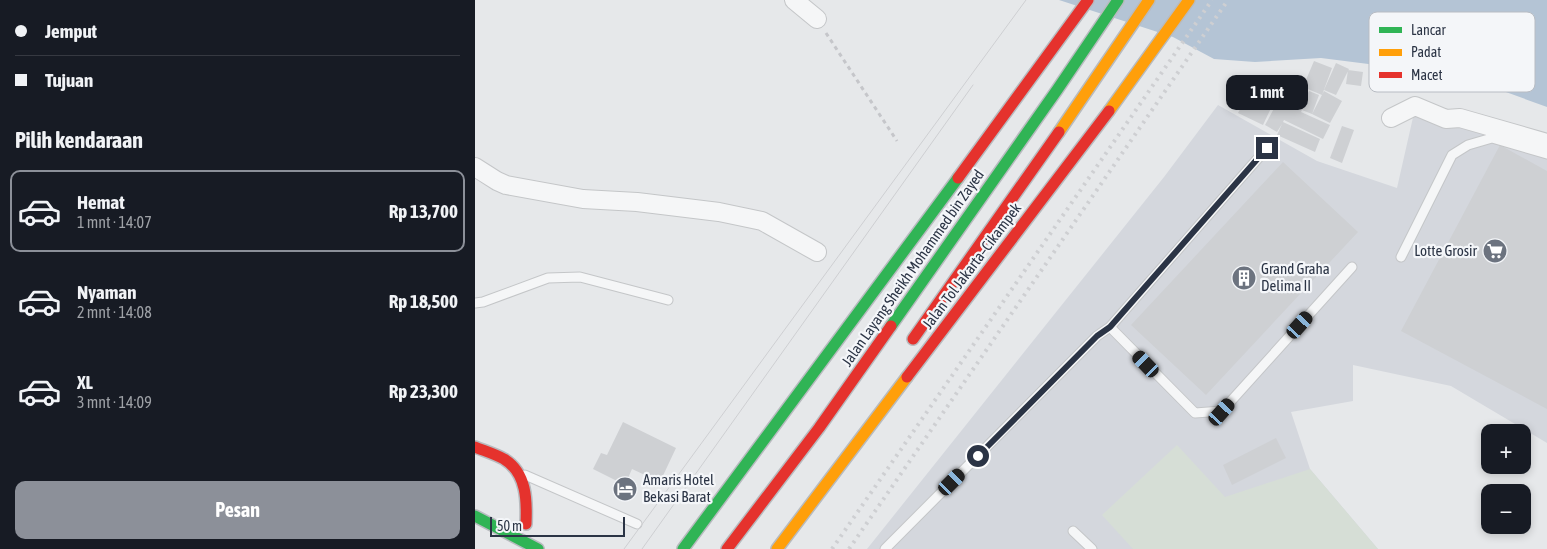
<!DOCTYPE html>
<html lang="id">
<meta charset="utf-8">
<style>
:root{--surface:#171b24;--page:#20242c;--text:#f1f3f6;--muted:#9ea1a6;--line:#363941;--accent:#8c9099}
body{margin:0;font-family:"Asap Condensed",sans-serif;background:var(--page);color:var(--text);height:100vh;display:flex;flex-direction:column;font-size:19px;white-space:nowrap}
*{box-sizing:border-box;margin:0}
p{font-size:16px;color:var(--muted)}
.icon{flex:none;width:28px;height:28px;fill:none;stroke:currentColor;stroke-width:2;stroke-linecap:round;stroke-linejoin:round}
.map{position:relative;flex:1;overflow:hidden}
.details{display:flex;flex-direction:column;background:var(--surface);width:475px}
.details>*{flex:none}
.top-card{display:grid;align-content:center;height:110px;padding:0 15px;background:var(--surface)}
.tools{position:absolute;left:1006px;top:424px;display:grid;gap:10px}
.tools a{display:grid;place-items:center;width:50px;height:50px;border-radius:10px;background:var(--surface);box-shadow:0 2px 8px #0003;font-size:25px}
.scale{position:absolute;left:15px;bottom:12px;width:135px;box-sizing:border-box;padding-left:5px;border:2px solid #2b3445;border-top:0;font-size:14px;line-height:18px;white-space:nowrap;color:#2b3445;-webkit-text-stroke:4px #f4f6f9;paint-order:stroke}
.end{position:absolute;width:22px;height:22px;margin:-11px;border:6px solid #2b3445;background:#fff;box-shadow:0 0 0 2px #fff}
.from{border-radius:50%}
.bubble{position:absolute;height:35px;border-radius:10px;background:var(--surface);box-shadow:0 2px 8px #0003;font-size:16px;font-weight:700;line-height:35px;text-align:center}
.car{position:absolute;width:15px;height:30px;margin:-15px -8px;border-radius:6px;box-shadow:0 0 4px 1px #0007;background:linear-gradient(#222 24%,#8ab4d8 0 40%,#222 0 76%,#8ab4d8 0 86%,#222 0)}
.top-card b{display:flex;align-items:center;gap:18px;height:48px;font-size:19px}
.top-card b+b{border-top:1px solid var(--line)}
.top-card i{width:12px;height:12px;background:var(--text)}
ul{padding:0;list-style:none}
li{display:flex;align-items:center;gap:15px;height:82px;margin:0 10px 8px;padding:0 5px;border:2px solid transparent;border-radius:10px}
li div{flex:1}
li b{display:block;font-size:19px}
li em{font-style:normal;font-weight:700}
li.active{border-color:var(--accent)}
li>.icon{width:45px;height:45px;stroke-width:1.5}
h2{padding:0 15px;font-size:22px;line-height:60px}
.primary-button{display:flex;gap:10px;margin-top:auto;padding:10px 15px}
.primary-button a{flex:1;height:58px;border-radius:10px;background:var(--accent);color:#fff;font-size:20px;font-weight:700;line-height:58px;text-align:center}
main{display:flex;flex:1;min-height:0}
.map>svg:first-child{display:block}
.built{fill:#d4d7dd}
.green{fill:#d6ded6}
.water{fill:#b4c4d5}
.building{fill:#ced0d3}
.lines{fill:none;stroke-linecap:round;stroke-linejoin:round}
.lane-casing{stroke:#c4c6c8;stroke-width:11}
.street-casing{stroke:#c4c6c8;stroke-width:20}
.fast-casing{stroke:#b8bbbf;stroke-width:14}
.slow-casing{stroke:#b8bbbf;stroke-width:14}
.jam-casing{stroke:#b8bbbf;stroke-width:14}
.path{stroke:#c5c6ca;stroke-width:3;stroke-dasharray:4 4;stroke-linecap:butt}
.lane{stroke:#f5f6f7;stroke-width:9}
.street{stroke:#f5f6f7;stroke-width:18}
.fast{stroke:#30b455;stroke-width:11}
.slow{stroke:#ff9f0a;stroke-width:11}
.jam{stroke:#e5322d;stroke-width:11}
.tram{stroke:#cecfd2;stroke-width:1}
.rail{stroke:#cecfd2;stroke-width:4;stroke-dasharray:2.5 5;stroke-linecap:butt}
.route{stroke:#2b3445;stroke-width:6}
.labels{text-anchor:middle;stroke-width:4.5;stroke-linejoin:round;paint-order:stroke}
.poi-label{font-size:15px;fill:#2b3445;stroke:#f4f6f9;text-anchor:start}
.street-label{font-size:15px;fill:#2b3445;stroke:#f4f6f9}
.key{fill:#f4f6f9;stroke:#b8bcc3;stroke-width:1}
.key-label{font-size:14px;fill:#2b3445}
</style>
<main>
<section class="details">
<div class="top-card">
<b><i class="from"></i>Jemput</b>
<b><i></i>Tujuan</b>
</div>
<h2>Pilih kendaraan</h2>
<ul>
<li class="active"><svg class="icon" aria-label="car" viewBox="0 0 24 24"><path d="M5 17H2v-5l4-1 3-4h7l3 4 3 1v5h-3M9 17h6M6 11h13"/><circle cx="7" cy="17" r="2"/><circle cx="17" cy="17" r="2"/></svg><div><b>Hemat</b><p>1 mnt · 14:07</p></div><em>Rp 13,700</em></li>
<li><svg class="icon" aria-label="car" viewBox="0 0 24 24"><path d="M5 17H2v-5l4-1 3-4h7l3 4 3 1v5h-3M9 17h6M6 11h13"/><circle cx="7" cy="17" r="2"/><circle cx="17" cy="17" r="2"/></svg><div><b>Nyaman</b><p>2 mnt · 14:08</p></div><em>Rp 18,500</em></li>
<li><svg class="icon" aria-label="car" viewBox="0 0 24 24"><path d="M5 17H2v-5l4-1 3-4h7l3 4 3 1v5h-3M9 17h6M6 11h13"/><circle cx="7" cy="17" r="2"/><circle cx="17" cy="17" r="2"/></svg><div><b>XL</b><p>3 mnt · 14:09</p></div><em>Rp 23,300</em></li>
</ul>
<div class="primary-button"><a>Pesan</a></div>
</section>
<div class="map">
<svg width="1072" height="549" viewBox="0 0 1072 549">
<rect width="100%" height="100%" fill="#e6e8ea"/>
<path class="built" d="M743 105 842 161 922 188 939 113 990 123 1072 147V443L976 386 878 365V401L816 412 835 469 903 549H392L689 177Z"/>
<path class="green" d="M702 445 750 497 835 469 903 549H658L627 515Z"/>
<path class="water" d="M584 0H1072V107L1006 83 925 68 846 58 780 62 739 59 698 37Z"/>
<path class="building" d="M839 61 857 68 847 95 828 87Z
M861 63 874 69 861 95 849 90Z
M873 70 888 72 886 86 871 84Z
M791 75 805 79 799 104 784 100Z
M811 83 820 87 816 100 821 88 833 93 834 91 844 95 837 114 827 110 826 112 855 125 848 139 809 120 808 122 845 139 840 152 802 135 807 124 802 132 790 125 802 103 814 110 816 106 804 102Z
M849 91 867 101 855 123 837 114Z
M772 96 796 108 788 125 763 113Z
M867 126 879 130 867 163 855 158Z
M1025 145 1072 171V409L926 331Z
M808 162 883 232 731 395 656 325Z
M148 422 201 448 185 482 157 469 150 485 118 469 126 453 132 455Z
M801 438 811 458 757 485 748 465Z"/>
<g class="lines">
<defs>
<path id="lane" d="M926 257 977 155 993 145 1017 138 1072 154
M0 303 8 302 73 278 105 277 193 300
M635 327 720 413 747 411 877 267
M50 475 162 524
M598 531 617 549
M410 549 622 336 635 327 792 148"/>
<path id="street" d="M319 0 342 19
M916 118 940 106 971 119 985 118 1072 143
M0 167 22 181 31 185 108 199 162 202 244 212 287 221 342 252"/>
<path id="fast" d="M416 326 582 90 643 0
M0 516 63 549
M208 549 483 178"/>
<path id="slow" d="M634 111 714 0
M584 132 674 0
M302 549 432 377"/>
<path id="jam" d="M483 178 613 0
M438 339 584 132
M432 377 634 111
M0 447C10 451 20 454 29 459 52 473 52 501 51 524
M252 549 344 428 416 326"/>
</defs>
<use href="#lane" class="lane-casing"/>
<use href="#street" class="street-casing"/>
<use href="#fast" class="fast-casing"/>
<use href="#slow" class="slow-casing"/>
<use href="#jam" class="jam-casing"/>
<path class="path" d="M351 33 422 141"/>
<use href="#lane" class="lane"/>
<use href="#street" class="street"/>
<use href="#fast" class="fast"/>
<use href="#slow" class="slow"/>
<use href="#jam" class="jam"/>
<path class="tram" d="M149 549 551 0
M167 549 498 85"/>
<path class="rail" d="M357 549 737 0
M374 549 753 0"/>
</g>
<g class="lines">
<path class="route" d="M503 456 622 336 635 327 792 148"/>
</g>
<defs>
<symbol id="supermarket-disc" viewBox="-11 -11 22 22"><circle r="9.5" fill="#6c737f" stroke="#f4f6f9"/><path d="M-6-5.5h2.5l.6 2H6L4.5 2H-2.5L-4.4-4H-6ZM-1.5 3.2a1.3 1.3 0 1 0 .1 0ZM3 3.2a1.3 1.3 0 1 0 .1 0Z" fill="#fff"/></symbol>
<symbol id="building-disc" viewBox="-11 -11 22 22"><circle r="9.5" fill="#6c737f" stroke="#f4f6f9"/><path d="M-4-6H4V6H1V3H-1V6H-4ZM-2.5-4.3h1.7v1.8h-1.7ZM.8-4.3h1.7v1.8H.8ZM-2.5-1h1.7V.8h-1.7ZM.8-1h1.7V.8H.8Z" fill="#fff"/></symbol>
<symbol id="hotel-disc" viewBox="-11 -11 22 22"><circle r="9.5" fill="#6c737f" stroke="#f4f6f9"/><path d="M-6-4.5h1.5V1H6V5H4.5V3h-9V5H-6ZM-4 0a1.8 1.8 0 1 1 3.6 0ZM.5 0V-2.5h3Q6-2.5 6 0Z" fill="#fff"/></symbol>
</defs>
<g fill-rule="evenodd">
<use href="#supermarket-disc" x="1006" y="237" width="28" height="28"/>
<use href="#building-disc" x="755" y="264" width="28" height="28"/>
<use href="#hotel-disc" x="136" y="475" width="28" height="28"/>
</g>
<g class="labels">
<g class="poi-label">
<text x="1002" y="256" text-anchor="end">Lotte Grosir</text>
<text x="786" y="274">Grand Graha<tspan x="786" dy="17">Delima II</tspan></text>
<text x="168" y="485">Amaris Hotel<tspan x="168" dy="17">Bekasi Barat</tspan></text>
</g>
<g class="street-label">
<text transform="translate(497 266) rotate(-53)" y="5">Jalan Tol Jakarta–Cikampek</text>
<text transform="translate(438 268) rotate(-55)" y="5">Jalan Layang Sheikh Mohammed bin Zayed</text>
</g>
</g>
<rect x="894" y="12" width="166" height="80" rx="8" class="key"/>
<rect x="904" y="27" width="23" height="6" fill="#30b455"/>
<rect x="904" y="49" width="23" height="7" fill="#ff9f0a"/>
<rect x="904" y="72" width="23" height="6" fill="#e5322d"/>
<g class="key-label">
<text x="936" y="35">Lancar</text>
<text x="936" y="57">Padat</text>
<text x="936" y="80">Macet</text>
</g>
</svg>
<div class="tools">
<a>+</a>
<a>−</a>
</div>
<div class="scale">50 m</div>
<i class="end from" style="left:503px;top:456px"></i>
<i class="end" style="left:792px;top:148px"></i>
<div class="bubble" style="left:751px;top:75px;width:82px">1 mnt</div>
<i class="car" style="left:825px;top:325px;rotate:42deg"></i>
<i class="car" style="left:671px;top:364px;rotate:316deg"></i>
<i class="car" style="left:747px;top:412px;rotate:42deg"></i>
<i class="car" style="left:477px;top:482px;rotate:45deg"></i>
</div>
</main>
